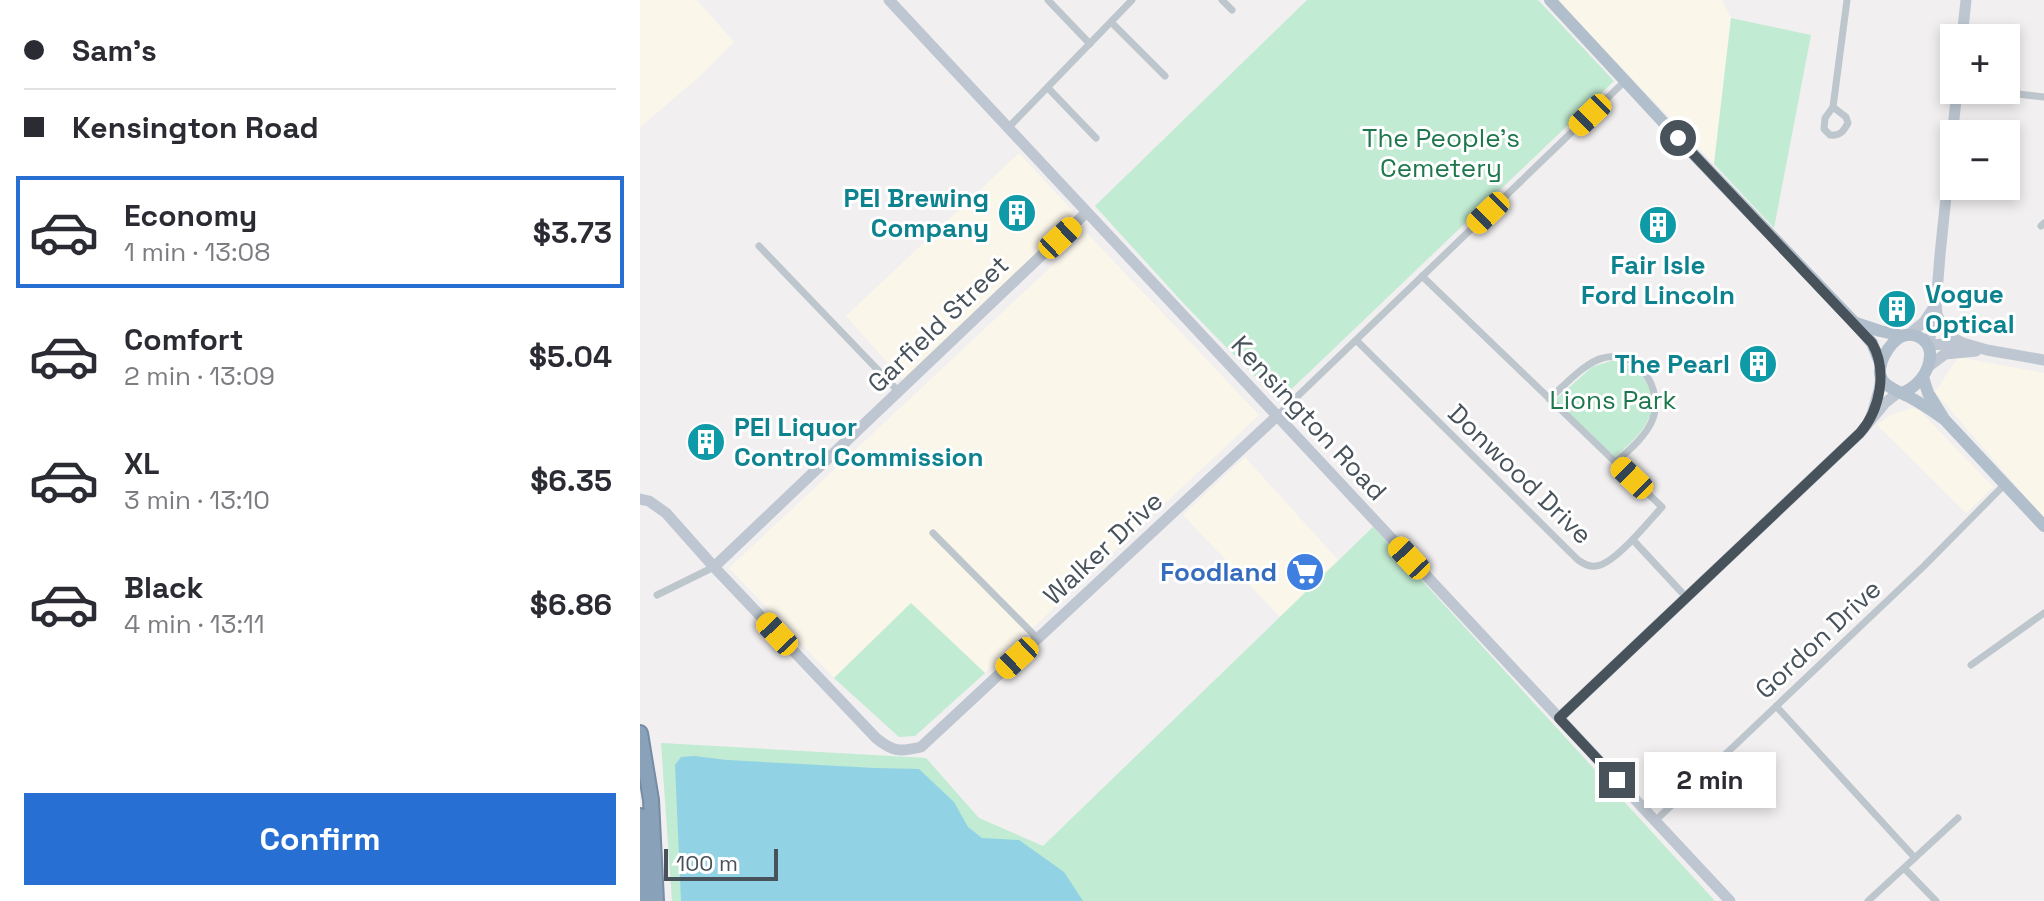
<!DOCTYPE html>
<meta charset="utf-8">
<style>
:root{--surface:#fff;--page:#f2f2f3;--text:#2b2b33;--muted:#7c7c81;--line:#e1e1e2;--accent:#276fd3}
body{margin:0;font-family:"Space Grotesk",sans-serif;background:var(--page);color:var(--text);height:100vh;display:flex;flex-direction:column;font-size:30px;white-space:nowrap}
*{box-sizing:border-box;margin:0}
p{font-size:26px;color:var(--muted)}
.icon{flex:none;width:44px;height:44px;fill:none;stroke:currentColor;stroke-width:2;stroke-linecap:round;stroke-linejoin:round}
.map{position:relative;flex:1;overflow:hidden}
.drawer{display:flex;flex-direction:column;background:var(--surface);width:640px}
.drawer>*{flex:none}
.guide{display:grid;align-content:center;height:176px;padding:0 24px;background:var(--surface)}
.fabs{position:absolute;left:1300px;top:24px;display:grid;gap:16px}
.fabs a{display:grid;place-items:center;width:80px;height:80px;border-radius:0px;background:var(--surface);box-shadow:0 4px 12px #0003;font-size:40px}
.scale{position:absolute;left:24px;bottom:20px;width:114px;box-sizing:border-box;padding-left:8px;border:4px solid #48525b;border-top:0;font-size:22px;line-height:28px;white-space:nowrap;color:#48525b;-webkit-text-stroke:6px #fff;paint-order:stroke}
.end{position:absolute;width:36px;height:36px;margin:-18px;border:10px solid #48525b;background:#fff;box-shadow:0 0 0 4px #fff}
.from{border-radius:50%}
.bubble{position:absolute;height:56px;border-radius:0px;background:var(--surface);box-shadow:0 4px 12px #0003;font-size:26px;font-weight:600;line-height:56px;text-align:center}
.car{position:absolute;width:24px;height:48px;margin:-24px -12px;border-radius:10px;box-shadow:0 0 6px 2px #0007;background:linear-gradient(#f5c518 24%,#345 0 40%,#f5c518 0 76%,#345 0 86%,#f5c518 0)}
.guide b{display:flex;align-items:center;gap:28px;height:76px;font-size:30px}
.guide b+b{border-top:2px solid var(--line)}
.guide i{width:20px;height:20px;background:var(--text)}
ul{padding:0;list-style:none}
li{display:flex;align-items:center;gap:24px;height:112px;margin:0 16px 12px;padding:0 8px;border:4px solid transparent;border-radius:0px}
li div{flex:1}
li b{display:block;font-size:30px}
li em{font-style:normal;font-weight:600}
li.active{border-color:var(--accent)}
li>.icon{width:72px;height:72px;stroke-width:1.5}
.primary-button{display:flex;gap:16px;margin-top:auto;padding:16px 24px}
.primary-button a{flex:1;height:92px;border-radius:0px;background:var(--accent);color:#fff;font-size:32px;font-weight:600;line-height:92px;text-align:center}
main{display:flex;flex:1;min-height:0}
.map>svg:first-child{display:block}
.commercial{fill:#fbf6ea}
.green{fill:#c1ebd2}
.water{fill:#91d2e5}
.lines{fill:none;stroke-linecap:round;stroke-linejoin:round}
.highway-casing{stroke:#768ca5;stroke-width:18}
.street{stroke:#bec6cd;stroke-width:7}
.secondary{stroke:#bec7d1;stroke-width:11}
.primary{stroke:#b1becb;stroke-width:12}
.highway{stroke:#8aa1ba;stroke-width:14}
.route{stroke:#48525b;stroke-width:10}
.labels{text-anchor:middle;stroke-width:6;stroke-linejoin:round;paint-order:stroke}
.park-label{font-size:26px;fill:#1e774c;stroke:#fff}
.culture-label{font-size:26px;font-weight:bold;fill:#0d838f;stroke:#fff;text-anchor:end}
.street-label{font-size:26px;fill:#48525b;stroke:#fff}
.shop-label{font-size:26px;font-weight:bold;fill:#366cbe;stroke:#fff;text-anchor:end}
</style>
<main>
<section class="drawer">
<div class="guide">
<b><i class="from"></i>Sam's</b>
<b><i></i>Kensington Road</b>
</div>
<ul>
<li class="active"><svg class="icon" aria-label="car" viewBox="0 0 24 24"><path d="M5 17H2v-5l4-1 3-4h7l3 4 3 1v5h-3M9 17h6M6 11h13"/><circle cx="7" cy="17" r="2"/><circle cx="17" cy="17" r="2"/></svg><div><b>Economy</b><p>1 min · 13:08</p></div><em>$3.73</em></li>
<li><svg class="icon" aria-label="car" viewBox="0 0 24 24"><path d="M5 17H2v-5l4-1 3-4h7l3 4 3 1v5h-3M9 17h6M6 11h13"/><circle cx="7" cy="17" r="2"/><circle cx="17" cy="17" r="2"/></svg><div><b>Comfort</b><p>2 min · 13:09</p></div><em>$5.04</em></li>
<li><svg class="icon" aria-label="car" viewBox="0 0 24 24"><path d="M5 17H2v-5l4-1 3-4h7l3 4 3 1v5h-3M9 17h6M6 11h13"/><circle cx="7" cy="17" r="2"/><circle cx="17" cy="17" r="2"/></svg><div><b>XL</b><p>3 min · 13:10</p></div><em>$6.35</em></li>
<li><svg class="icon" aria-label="car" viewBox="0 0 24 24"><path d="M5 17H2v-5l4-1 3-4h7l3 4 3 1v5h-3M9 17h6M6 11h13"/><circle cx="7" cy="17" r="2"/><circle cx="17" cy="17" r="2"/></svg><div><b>Black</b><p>4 min · 13:11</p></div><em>$6.86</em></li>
</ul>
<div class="primary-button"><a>Confirm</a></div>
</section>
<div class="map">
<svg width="1404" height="901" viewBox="0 0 1404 901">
<rect width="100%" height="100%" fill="#f1efef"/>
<path class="commercial" d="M0 0H57L94 42 59 77 0 127Z
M917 0H1082L1091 18 1074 164Z
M379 153 438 217 263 380 206 316Z
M447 233 619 415 345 673 271 603 194 678 89 568Z
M1318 357 1404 373V518L1295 392Z
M1272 408 1279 410 1353 487 1326 513 1237 425 1250 415Z
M605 457 698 560 640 617 543 515Z"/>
<path class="green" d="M667 0H898L974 81 639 401 546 306 455 206Z
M1091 18 1171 35 1134 228 1074 164Z
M974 360C1003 365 1023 397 1006 424 998 437 986 447 975 457L915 400 952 367Z
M733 527 1075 901H32L21 743 286 758 339 818 403 846Z
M271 603 345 673 275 736 259 737 194 678Z"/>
<path class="water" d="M54 756 87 760 235 768 279 769 314 802 328 827 342 838 379 840 424 872 443 901H41L35 765 41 757Z"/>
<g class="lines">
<defs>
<path id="highway" d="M0 733 11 800 16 901
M0 816 4 901"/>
</defs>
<use href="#highway" class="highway-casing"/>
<path class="street" d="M408 0 450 44
M582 0 592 10
M471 22 525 76
M408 88 456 138
M1343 90 1404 97
M1193 107 1206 117 1208 123C1203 132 1200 136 1190 135L1184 129 1185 118 1193 107 1207 0
M367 129 492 0
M1401 226 1404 223
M119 246 259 392
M716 340 938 560C944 564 949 567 956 566 974 565 1009 521 1022 507L782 276
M909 399C923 387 945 362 963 358 998 348 1025 390 1012 421 1005 437 989 450 976 462
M637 416 985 81
M293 533 398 639
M993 540 1046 597
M17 595 74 567
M1331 665 1404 613
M1136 706 1275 858
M1015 821 1284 566 1365 484
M1264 868 1296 901
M1228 901 1318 818"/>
<path class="secondary" d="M249 0 1090 901
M1322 38 1326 0
M1298 316C1302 331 1309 337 1323 343
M1268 335 1284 322 1296 304
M1288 344 1297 314 1296 304 1300 255 1317 90
M1288 345 1323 343 1347 350 1404 360
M1289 366 1305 354 1336 351
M1232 414 1239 390 1241 376
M0 499 9 501 26 513 74 567 236 738C253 752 260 752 281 747L637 416
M74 567 447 212
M919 718 1220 433 1245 403 1259 392"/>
<path class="primary" d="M910 0 1038 138 1214 322 1232 343 1241 365
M1216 323 1240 331 1263 336
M1283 377 1288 393 1304 419 1404 526
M1262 393C1277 387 1289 373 1290 356 1291 343 1279 333 1266 335 1256 337 1248 348 1244 356 1230 385 1254 388 1273 399 1284 405 1294 412 1304 419"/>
<use href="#highway" class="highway"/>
</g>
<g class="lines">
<path class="route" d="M977 780 919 718 1220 433C1240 410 1248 371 1232 343L1038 138"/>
</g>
<defs>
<symbol id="building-disc" viewBox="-11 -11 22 22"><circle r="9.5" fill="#0f9aa8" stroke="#fff"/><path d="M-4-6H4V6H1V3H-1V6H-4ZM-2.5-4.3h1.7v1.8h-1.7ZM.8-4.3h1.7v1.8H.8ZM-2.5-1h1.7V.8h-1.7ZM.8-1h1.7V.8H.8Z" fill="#fff"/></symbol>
<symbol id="supermarket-disc" viewBox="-11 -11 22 22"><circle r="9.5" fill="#3f7fe0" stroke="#fff"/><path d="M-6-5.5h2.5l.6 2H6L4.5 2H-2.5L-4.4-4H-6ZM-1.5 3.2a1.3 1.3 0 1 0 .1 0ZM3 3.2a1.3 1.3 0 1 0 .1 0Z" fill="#fff"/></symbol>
</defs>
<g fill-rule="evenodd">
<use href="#building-disc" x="355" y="191" width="44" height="44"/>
<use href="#building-disc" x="996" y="203" width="44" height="44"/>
<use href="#building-disc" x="1235" y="287" width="44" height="44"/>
<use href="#building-disc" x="1096" y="342" width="44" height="44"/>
<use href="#building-disc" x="44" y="420" width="44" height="44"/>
<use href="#supermarket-disc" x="643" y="550" width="44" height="44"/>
</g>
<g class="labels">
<g class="park-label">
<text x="801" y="147">The People's<tspan x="801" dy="30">Cemetery</tspan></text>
<text x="973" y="409">Lions Park</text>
</g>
<g class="culture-label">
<text x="349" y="207">PEI Brewing<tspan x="349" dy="30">Company</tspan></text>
<text x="1018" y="274" text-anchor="middle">Fair Isle<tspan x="1018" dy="30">Ford Lincoln</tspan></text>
<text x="1285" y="303" text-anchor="start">Vogue<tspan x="1285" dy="30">Optical</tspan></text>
<text x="1090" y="373">The Pearl</text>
<text x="94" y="436" text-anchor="start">PEI Liquor<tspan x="94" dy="30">Control Commission</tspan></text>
</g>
<g class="street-label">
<text transform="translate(298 324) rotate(-44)" y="9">Garfield Street</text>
<text transform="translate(669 418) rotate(47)" y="9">Kensington Road</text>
<text transform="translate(880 474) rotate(44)" y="9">Donwood Drive</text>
<text transform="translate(463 548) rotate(-43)" y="9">Walker Drive</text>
<text transform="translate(1178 639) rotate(-43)" y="9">Gordon Drive</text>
</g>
<g class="shop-label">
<text x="637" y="581">Foodland</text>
</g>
</g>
</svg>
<div class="fabs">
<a>+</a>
<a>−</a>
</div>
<div class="scale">100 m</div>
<i class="end from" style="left:1038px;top:138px"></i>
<i class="end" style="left:977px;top:780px"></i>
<div class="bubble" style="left:1004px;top:752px;width:132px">2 min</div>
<i class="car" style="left:950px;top:115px;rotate:226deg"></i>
<i class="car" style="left:848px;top:213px;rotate:226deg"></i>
<i class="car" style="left:420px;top:238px;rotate:47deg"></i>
<i class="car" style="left:992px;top:478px;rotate:314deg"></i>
<i class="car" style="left:769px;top:558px;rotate:317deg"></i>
<i class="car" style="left:137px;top:634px;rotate:317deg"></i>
<i class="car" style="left:377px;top:658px;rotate:227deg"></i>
</div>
</main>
